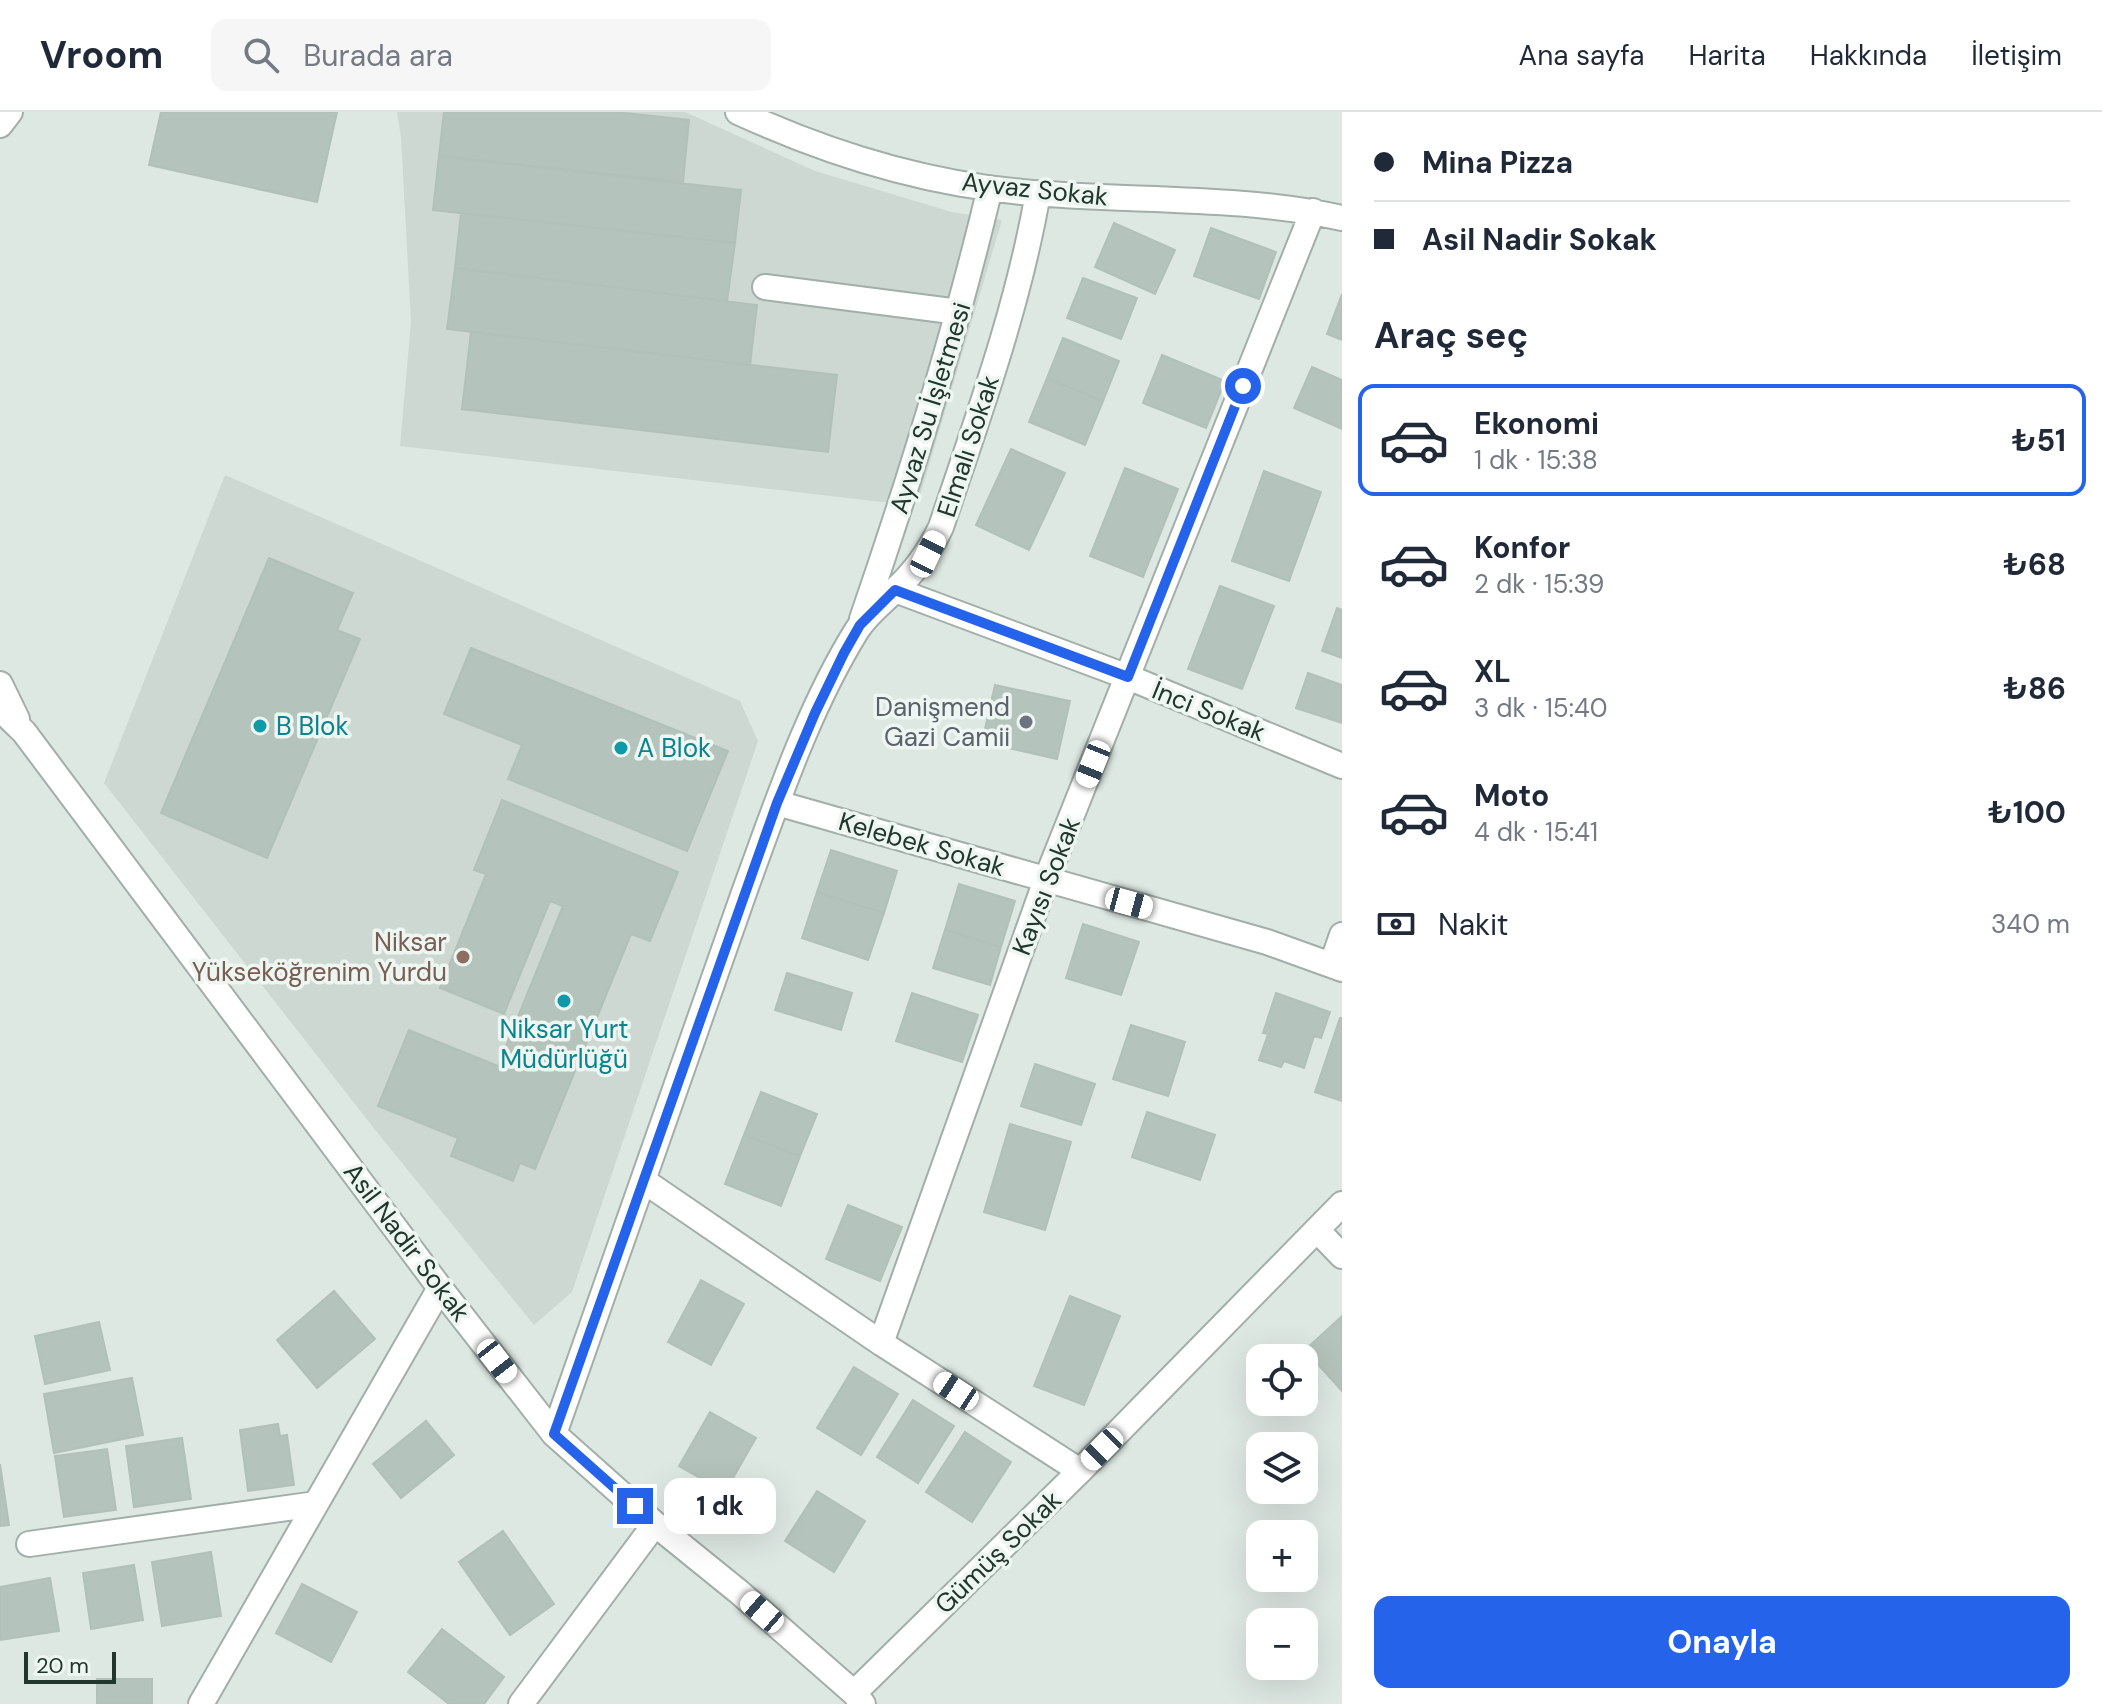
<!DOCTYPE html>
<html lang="tr">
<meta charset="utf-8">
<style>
:root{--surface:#fff;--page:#f6f6f7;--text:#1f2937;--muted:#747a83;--line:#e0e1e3;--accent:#2563eb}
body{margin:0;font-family:"DM Sans",sans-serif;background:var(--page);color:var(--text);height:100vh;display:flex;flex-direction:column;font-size:30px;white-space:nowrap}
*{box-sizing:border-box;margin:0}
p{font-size:26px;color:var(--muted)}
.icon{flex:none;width:44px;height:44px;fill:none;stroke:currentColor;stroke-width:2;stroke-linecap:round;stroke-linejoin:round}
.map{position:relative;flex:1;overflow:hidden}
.panel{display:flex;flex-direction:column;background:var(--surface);width:760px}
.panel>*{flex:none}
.guide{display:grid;align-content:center;height:176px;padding:0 32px;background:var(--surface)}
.tools{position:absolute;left:1246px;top:1232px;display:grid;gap:16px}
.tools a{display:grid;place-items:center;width:72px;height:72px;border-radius:16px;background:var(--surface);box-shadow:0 8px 32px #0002;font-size:40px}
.scale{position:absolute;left:24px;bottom:20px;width:92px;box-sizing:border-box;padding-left:8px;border:4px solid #21372e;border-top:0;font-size:22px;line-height:28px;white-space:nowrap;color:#21372e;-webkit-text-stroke:6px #eef6f1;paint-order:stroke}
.end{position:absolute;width:36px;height:36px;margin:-18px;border:10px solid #2563eb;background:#fff;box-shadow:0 0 0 4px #fff}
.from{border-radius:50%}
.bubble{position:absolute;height:56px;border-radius:16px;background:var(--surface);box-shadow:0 8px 32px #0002;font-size:26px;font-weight:700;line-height:56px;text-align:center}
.car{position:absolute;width:24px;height:48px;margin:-24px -12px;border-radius:10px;box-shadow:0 0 6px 2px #0007;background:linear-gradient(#fff 24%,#345 0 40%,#fff 0 76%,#345 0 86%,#fff 0)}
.guide b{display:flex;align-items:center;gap:28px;height:76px;font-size:30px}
.guide b+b{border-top:2px solid var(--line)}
.guide i{width:20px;height:20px;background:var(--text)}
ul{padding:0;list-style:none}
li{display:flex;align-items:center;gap:24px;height:112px;margin:0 16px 12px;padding:0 16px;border:4px solid transparent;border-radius:16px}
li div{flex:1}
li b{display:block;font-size:30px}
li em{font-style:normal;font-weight:700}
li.active{border-color:var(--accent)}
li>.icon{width:72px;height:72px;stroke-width:1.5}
h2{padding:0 32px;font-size:36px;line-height:96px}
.pay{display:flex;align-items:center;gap:20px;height:88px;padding:0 32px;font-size:30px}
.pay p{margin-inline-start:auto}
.button{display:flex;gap:16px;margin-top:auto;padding:16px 32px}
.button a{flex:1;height:92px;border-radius:16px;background:var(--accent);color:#fff;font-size:32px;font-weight:700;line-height:92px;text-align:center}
header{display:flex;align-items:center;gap:48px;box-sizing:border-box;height:112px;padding:0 40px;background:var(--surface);border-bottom:2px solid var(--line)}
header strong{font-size:38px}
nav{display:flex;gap:44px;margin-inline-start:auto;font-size:28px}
.search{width:560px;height:72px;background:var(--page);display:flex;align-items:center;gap:20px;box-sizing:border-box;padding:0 28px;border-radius:16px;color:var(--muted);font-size:30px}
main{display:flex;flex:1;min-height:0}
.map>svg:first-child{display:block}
.built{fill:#ccd8d1}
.building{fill:#b4c3bb;stroke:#b1c1b9;stroke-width:2}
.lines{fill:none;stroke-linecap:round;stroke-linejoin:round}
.minor-casing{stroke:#a2afa9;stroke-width:28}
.minor{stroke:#fff;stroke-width:24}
.route{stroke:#2563eb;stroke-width:10}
.worship-dot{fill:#6b7280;stroke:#eef6f1;stroke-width:3}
.culture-dot{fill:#0f9aa8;stroke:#eef6f1;stroke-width:3}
.education-dot{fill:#8d6e63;stroke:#eef6f1;stroke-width:3}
.labels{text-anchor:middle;stroke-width:7;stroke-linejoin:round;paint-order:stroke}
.street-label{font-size:26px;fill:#21372e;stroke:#eef6f1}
.worship-label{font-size:26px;fill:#5b616d;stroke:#eef6f1;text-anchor:end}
.culture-label{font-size:26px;fill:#0d838f;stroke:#eef6f1;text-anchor:start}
.education-label{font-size:26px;fill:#785e54;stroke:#eef6f1;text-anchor:end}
</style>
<header>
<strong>Vroom</strong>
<div class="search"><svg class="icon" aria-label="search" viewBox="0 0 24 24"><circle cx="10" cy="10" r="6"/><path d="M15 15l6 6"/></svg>Burada ara</div>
<nav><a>Ana sayfa</a><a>Harita</a><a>Hakkında</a><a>İletişim</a></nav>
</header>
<main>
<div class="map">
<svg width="1342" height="1592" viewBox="0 0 1342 1592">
<rect width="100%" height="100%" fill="#dee8e3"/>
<path class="built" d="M397 0H685L815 59 952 100 1002 108 919 387 882 390 400 334 411 210 401 25Z
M225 363 740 589 758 629 572 1180 534 1213 376 1019 104 671Z"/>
<path class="building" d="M161 0H337L317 90 149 53Z
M444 0H616L689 8 683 70 439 44Z
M439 44 741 78 735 131 433 98Z
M461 101 735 131 727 189 455 156Z
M1114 111 1175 138 1155 182 1095 155Z
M1211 116 1276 140 1259 187 1194 164Z
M455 156 757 193 750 253 447 217Z
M1083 166 1137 186 1121 227 1067 206Z
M1342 182V228L1327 222Z
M471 220 837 263 828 340 462 297Z
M1063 226 1119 249 1103 289 1047 266Z
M1162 243 1225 269 1206 316 1143 291Z
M1312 255 1342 268V317L1294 296Z
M1047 266 1103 289 1085 333 1029 310Z
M1011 337 1065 361 1029 438 976 413Z
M1125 356 1178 377 1143 465 1090 444Z
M1264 359 1321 380 1289 469 1232 449Z
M269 446 353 481 337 518 360 527 267 746 161 701Z
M1220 474 1274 494 1242 577 1188 557Z
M1337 496 1342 498V546L1322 539Z
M471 536 728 639 687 739 508 667 522 633 444 602Z
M1308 561 1342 573V611L1296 596Z
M995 573 1070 589 1057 647 982 630Z
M502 688 678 760 650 829 631 822 535 1057 520 1051 513 1069 451 1044 458 1026 378 994 409 918 498 954 563 794 550 789 504 902 440 876 486 762 474 758Z
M831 738 897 759 884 801 817 780Z
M959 772 1015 789 1001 835 945 818Z
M817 780 884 801 868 848 802 826Z
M1083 812 1139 830 1121 883 1066 866Z
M945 818 1001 835 990 873 933 856Z
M787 861 852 881 841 918 775 898Z
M912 881 978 903 962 950 896 929Z
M1276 881 1330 900 1321 926 1314 924 1304 956 1284 949 1281 955 1259 948 1268 922 1263 921Z
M1340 906H1342V989L1315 980Z
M1131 913 1185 930 1168 984 1113 967Z
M1035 952 1095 972 1081 1013 1021 994Z
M761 980 817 1002 800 1044 744 1023Z
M1147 1000 1215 1023 1200 1068 1132 1045Z
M1010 1012 1071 1030 1045 1118 984 1100Z
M744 1023 800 1044 781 1094 725 1072Z
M848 1093 902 1115 880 1169 826 1147Z
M701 1168 744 1192 711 1253 668 1230Z
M334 1179 375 1227 317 1276 277 1228Z
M1070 1184 1120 1204 1084 1293 1034 1274Z
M1342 1204V1279L1305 1238Z
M99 1210 110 1258 45 1272 35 1224Z
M854 1255 898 1282 861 1343 817 1316Z
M132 1266 143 1323 54 1341 44 1282Z
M913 1288 954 1314 918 1371 877 1345Z
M710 1300 756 1326 725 1380 679 1354Z
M426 1309 454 1343 401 1386 373 1352Z
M278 1312 280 1324 287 1323 294 1373 248 1379 240 1318Z
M965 1320 1011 1350 972 1410 926 1380Z
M182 1326 191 1387 134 1395 126 1334Z
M107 1337 116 1398 64 1405 55 1344Z
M0 1352 9 1413 0 1414Z
M817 1379 865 1409 834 1460 785 1429Z
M503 1419 554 1492 510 1523 459 1450Z
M211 1440 221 1504 162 1514 152 1450Z
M134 1453 143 1508 91 1517 83 1461Z
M50 1466 59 1519 0 1528V1475Z
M302 1472 357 1500 331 1550 276 1521Z
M442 1517 504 1565 484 1592H449L408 1560Z
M97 1567H152V1592H97Z"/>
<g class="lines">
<defs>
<path id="minor" d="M738 0C827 41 924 71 1022 80 1128 90 1238 83 1342 106
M0 13 10 0
M765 175 959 200
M895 478 1128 565 1342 654
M862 507C911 365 955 222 990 76
M0 572 17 607
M0 597 24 620 440 1176 554 1322 655 1412 739 1480 854 1581 863 1592
M777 691 1267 830 1342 857
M1332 852 1342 823
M644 1069 881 1231 1080 1359
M1317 1118 1342 1144
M881 1231 1046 768 1313 99
M554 1322 746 775C778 688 808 597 857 518 867 502 882 491 895 478 916 459 929 440 941 415 978 305 1018 196 1038 81
M29 1432 316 1392
M854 1581 1080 1359 1342 1092
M201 1592 440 1176
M521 1592 655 1412"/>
</defs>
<use href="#minor" class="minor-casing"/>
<use href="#minor" class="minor"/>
</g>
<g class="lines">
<path class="route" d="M635 1394 554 1322 777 691 815 601 844 541 860 513 895 478 1128 565 1243 274"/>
</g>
<circle class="worship-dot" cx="1026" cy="610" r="8"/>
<g class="culture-dot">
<circle cx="260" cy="614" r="8"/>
<circle cx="621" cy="636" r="8"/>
<circle cx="564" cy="889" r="8"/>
</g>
<circle class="education-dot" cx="463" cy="845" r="8"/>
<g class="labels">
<g class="street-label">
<text transform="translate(1035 77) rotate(6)" y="9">Ayvaz Sokak</text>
<text transform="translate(930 296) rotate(-73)" y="9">Ayvaz Su İşletmesi</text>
<text transform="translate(968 334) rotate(-72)" y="9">Elmalı Sokak</text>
<text transform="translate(1209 599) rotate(22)" y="9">İnci Sokak</text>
<text transform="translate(922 732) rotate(16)" y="9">Kelebek Sokak</text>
<text transform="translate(1046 774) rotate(-69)" y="9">Kayısı Sokak</text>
<text transform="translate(407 1130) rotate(53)" y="9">Asil Nadir Sokak</text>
<text transform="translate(998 1440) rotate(-44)" y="9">Gümüş Sokak</text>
</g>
<g class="worship-label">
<text x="1010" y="604">Danişmend<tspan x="1010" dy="30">Gazi Camii</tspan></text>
</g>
<g class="culture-label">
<text x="276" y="623">B Blok</text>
<text x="637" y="645">A Blok</text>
<text x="564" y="926" text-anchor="middle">Niksar Yurt<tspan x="564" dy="30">Müdürlüğü</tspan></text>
</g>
<g class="education-label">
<text x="447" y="839">Niksar<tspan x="447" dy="30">Yükseköğrenim Yurdu</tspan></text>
</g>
</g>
</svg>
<div class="tools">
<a><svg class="icon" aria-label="locate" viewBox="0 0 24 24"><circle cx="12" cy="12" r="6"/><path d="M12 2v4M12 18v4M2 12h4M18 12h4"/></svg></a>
<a><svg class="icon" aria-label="layers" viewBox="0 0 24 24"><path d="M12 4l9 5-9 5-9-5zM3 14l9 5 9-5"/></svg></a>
<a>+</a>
<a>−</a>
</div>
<div class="scale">20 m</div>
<i class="end from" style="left:1243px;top:274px"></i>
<i class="end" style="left:635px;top:1394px"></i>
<div class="bubble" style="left:664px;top:1366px;width:112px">1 dk</div>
<i class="car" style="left:928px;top:442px;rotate:26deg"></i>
<i class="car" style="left:1093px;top:652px;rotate:202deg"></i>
<i class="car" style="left:1129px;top:791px;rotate:105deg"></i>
<i class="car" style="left:497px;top:1249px;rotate:142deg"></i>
<i class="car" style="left:956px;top:1279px;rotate:303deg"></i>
<i class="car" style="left:1102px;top:1337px;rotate:225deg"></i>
<i class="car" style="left:762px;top:1500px;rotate:311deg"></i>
</div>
<section class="panel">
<div class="guide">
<b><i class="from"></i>Mina Pizza</b>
<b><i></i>Asil Nadir Sokak</b>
</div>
<h2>Araç seç</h2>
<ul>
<li class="active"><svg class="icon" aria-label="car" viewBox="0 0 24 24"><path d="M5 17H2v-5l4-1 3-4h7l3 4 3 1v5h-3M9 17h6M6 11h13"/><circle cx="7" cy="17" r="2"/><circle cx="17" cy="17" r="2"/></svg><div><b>Ekonomi</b><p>1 dk · 15:38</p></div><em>₺51</em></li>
<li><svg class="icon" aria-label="car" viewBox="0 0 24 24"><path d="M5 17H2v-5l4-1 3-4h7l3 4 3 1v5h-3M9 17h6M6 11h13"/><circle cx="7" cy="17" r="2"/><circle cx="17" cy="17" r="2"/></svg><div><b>Konfor</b><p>2 dk · 15:39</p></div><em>₺68</em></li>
<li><svg class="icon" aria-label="car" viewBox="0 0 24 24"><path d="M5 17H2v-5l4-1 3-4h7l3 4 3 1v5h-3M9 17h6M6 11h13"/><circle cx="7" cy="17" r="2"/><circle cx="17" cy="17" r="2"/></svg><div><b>XL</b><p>3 dk · 15:40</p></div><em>₺86</em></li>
<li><svg class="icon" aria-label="car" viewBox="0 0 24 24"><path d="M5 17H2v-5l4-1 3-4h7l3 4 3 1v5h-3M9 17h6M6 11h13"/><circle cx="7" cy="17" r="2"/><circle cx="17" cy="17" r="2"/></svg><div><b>Moto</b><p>4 dk · 15:41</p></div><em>₺100</em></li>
</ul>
<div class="pay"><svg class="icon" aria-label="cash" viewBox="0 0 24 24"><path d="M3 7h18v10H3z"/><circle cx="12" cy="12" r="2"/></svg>Nakit<p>340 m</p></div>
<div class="button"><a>Onayla</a></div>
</section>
</main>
